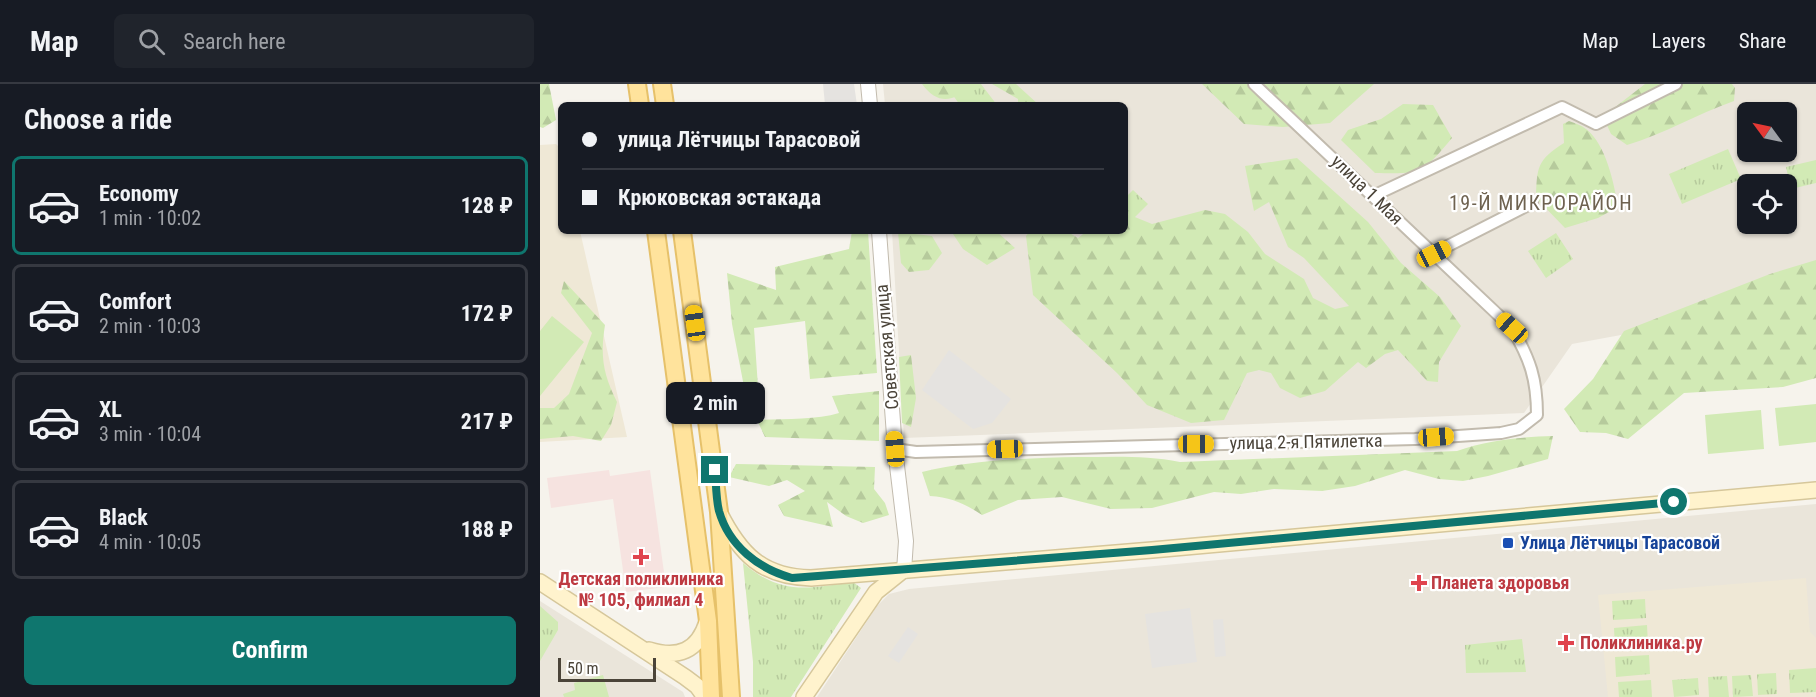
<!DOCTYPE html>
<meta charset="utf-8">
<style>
:root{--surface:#171b24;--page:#20242c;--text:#f1f3f6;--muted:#9ea1a6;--line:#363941;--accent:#0f766e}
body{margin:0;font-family:"Roboto Condensed",sans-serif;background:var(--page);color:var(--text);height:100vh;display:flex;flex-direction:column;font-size:22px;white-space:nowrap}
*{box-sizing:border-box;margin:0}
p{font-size:20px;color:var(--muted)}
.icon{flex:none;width:33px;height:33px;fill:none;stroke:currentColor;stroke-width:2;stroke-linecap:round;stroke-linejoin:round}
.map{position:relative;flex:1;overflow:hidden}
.details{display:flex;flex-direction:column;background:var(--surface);width:540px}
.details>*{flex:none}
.hud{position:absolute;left:18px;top:18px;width:570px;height:132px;border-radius:9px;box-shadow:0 2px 4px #0004;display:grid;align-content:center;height:132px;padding:0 24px;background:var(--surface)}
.needle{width:39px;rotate:303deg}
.buttons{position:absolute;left:1197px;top:18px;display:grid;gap:12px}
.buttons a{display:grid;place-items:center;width:60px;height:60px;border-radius:9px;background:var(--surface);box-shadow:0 2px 4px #0004;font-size:30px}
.scale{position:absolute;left:18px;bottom:15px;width:98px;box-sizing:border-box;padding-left:6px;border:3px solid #4b4439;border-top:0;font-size:16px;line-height:21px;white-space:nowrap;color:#4b4439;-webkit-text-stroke:4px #fff;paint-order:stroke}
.end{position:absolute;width:27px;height:27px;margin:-14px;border:8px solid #0f766e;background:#fff;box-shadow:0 0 0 3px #fff}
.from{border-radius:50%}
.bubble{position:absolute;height:42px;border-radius:9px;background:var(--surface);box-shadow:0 2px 4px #0004;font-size:20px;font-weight:700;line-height:42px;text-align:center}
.car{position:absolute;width:18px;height:36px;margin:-18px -9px;border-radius:8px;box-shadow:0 0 4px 2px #0007;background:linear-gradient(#f5c518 24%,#345 0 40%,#f5c518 0 76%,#345 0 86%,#f5c518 0)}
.hud b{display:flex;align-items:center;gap:21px;height:57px;font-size:22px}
.hud b+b{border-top:2px solid var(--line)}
.hud i{width:15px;height:15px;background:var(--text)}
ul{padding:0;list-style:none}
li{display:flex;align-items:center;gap:18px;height:99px;margin:0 12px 9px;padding:0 12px;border:3px solid var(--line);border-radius:9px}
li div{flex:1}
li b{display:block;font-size:22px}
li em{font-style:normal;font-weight:700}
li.current{border-color:var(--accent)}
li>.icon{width:54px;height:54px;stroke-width:1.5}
h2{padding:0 24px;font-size:27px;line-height:72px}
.primary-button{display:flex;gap:12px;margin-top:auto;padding:12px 24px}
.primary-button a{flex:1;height:69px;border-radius:9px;background:var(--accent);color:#fff;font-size:24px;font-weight:700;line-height:69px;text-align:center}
header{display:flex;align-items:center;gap:36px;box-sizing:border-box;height:84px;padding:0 30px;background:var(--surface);border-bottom:2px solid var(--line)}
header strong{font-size:28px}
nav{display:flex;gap:33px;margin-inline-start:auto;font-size:21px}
.search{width:420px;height:54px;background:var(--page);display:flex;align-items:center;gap:15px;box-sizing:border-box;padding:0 21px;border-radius:9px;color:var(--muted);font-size:22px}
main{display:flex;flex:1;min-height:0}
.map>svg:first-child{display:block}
.residential{fill:#eae5da;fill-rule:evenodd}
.education{fill:#efe8d6}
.medical{fill:#f6e3e0}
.grass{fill:url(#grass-tufts)}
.forest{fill:url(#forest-firs)}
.pitch{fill:#d2eab5}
.parking{fill:#e5e3e0}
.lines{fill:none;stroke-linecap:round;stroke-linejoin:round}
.minor-casing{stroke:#c2bbae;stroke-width:14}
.tertiary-casing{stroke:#c2bbae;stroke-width:16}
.secondary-casing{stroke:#d6c79b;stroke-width:18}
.primary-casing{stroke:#e6c16a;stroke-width:20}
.minor{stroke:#fff;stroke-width:10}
.tertiary{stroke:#fff;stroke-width:14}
.secondary{stroke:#fff3cd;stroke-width:15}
.primary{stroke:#ffe39c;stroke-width:16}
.route{stroke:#0f766e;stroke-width:8}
.transit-dot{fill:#1a4fb4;stroke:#fff;stroke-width:2}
.health-dot{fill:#e0444e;stroke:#fff;stroke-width:2}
.labels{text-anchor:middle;stroke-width:4.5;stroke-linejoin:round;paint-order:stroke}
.street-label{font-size:18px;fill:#4b4439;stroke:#fff}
.transit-label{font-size:18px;font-weight:bold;fill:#164399;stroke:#fff;text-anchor:start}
.health-label{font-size:18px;font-weight:bold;fill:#be3a42;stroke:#fff;text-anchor:start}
.neighbourhood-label{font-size:20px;letter-spacing:1.5px;fill:#6e6250;stroke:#fff}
</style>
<header>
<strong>Map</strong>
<div class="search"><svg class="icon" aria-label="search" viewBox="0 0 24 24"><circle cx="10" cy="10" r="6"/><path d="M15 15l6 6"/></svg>Search here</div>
<nav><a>Map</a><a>Layers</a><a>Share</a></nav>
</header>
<main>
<section class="details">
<h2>Choose a ride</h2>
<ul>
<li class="current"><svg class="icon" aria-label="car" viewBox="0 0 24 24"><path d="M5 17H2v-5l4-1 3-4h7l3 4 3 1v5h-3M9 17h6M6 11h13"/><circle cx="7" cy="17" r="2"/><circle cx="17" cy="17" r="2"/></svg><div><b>Economy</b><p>1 min · 10:02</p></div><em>128 ₽</em></li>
<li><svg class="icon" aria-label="car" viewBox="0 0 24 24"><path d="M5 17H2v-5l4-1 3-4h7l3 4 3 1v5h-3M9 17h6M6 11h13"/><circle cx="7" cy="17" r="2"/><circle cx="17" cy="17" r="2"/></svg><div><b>Comfort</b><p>2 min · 10:03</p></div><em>172 ₽</em></li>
<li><svg class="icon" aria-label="car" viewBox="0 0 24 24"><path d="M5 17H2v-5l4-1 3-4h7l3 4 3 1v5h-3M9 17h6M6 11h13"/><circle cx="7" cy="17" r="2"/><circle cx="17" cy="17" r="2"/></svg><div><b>XL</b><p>3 min · 10:04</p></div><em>217 ₽</em></li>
<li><svg class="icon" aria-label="car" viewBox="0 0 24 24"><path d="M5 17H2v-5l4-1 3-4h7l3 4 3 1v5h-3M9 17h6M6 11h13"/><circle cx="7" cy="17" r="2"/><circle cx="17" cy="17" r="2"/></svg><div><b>Black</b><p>4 min · 10:05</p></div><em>188 ₽</em></li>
</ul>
<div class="primary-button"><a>Confirm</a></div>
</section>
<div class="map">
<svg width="1276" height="613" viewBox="0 0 1276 613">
<defs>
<pattern id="grass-tufts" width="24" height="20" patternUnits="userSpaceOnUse" patternTransform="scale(1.5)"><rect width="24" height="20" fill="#d2eab5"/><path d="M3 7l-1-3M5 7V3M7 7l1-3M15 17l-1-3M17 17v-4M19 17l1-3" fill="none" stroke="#b6ca9c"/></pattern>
<pattern id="forest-firs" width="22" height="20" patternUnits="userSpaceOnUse" patternTransform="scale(1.5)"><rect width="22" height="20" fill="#d2eab5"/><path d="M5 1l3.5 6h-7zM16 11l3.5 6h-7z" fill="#b6ca9c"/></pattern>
</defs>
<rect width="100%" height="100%" fill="#f6f3ec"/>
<path class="residential" d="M343 0H1276V215L1032 260 984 329 364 354 352 147H585V21H345ZM1208 28H1246V68H1208ZM1208 100H1246V140H1208Z
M1276 420V613H277L337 522 349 510 369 505Z
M0 517 143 608 145 613H0Z"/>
<path class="education" d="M16 60 21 65V147H40L87 353 0 358V61Z
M1266 494 1270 548 1276 554V613H1068L1058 511Z"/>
<path class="medical" d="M69 386 70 392 110 386 126 503 86 508 73 415 11 424 7 394Z"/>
<path class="grass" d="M424 0H441L457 21H420L412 10Z
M1188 65 1201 95 1142 120 1129 90Z
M1276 76V99L1251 105 1246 83Z
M593 106 608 120 593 135 585 127V114Z
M1016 149 1033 175 1006 194 988 167Z
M203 479C241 511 266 505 313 498L321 504 251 613H213V578Z
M1105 515 1106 534 1073 536 1072 517Z
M0 522 18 538V546L0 577Z
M1107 541 1108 561 1075 563 1074 544Z
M982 555 986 588 926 589 925 561Z
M1109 571 1110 590 1076 593 1075 573Z
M1276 584V608L1250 609 1249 586Z
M1236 589 1237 610 1218 611 1217 590Z
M1211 591 1213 612 1193 613 1192 592Z
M1187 592 1189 613H1169L1168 593Z
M1158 594 1159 611 1134 613 1132 596Z
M1111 596 1112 613H1079L1078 598Z"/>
<path class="forest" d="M0 0H9L16 36 3 44 0 43Z
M382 0H433C415 17 399 23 382 0Z
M452 0H476L499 21H478V15Z
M662 0H834L790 39 743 43 704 40Z
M1105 0H1192L1195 4 1194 17C1157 30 1124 50 1087 61L1071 50 1066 39 1074 24Z
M863 20 893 21 912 54C882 90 881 90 835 89L801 56 808 46 841 35Z
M1029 37C1034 39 1041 41 1046 45 1066 60 1074 99 1078 123L1058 134 1025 144 996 114C997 83 997 76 1024 59L1023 40Z
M757 74 828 138 861 179 900 213 921 242 899 278 898 298 887 297 858 266 845 270 826 284 818 278 785 307 760 314 740 304 731 289 719 286 707 289 684 336 651 339 607 321 577 289 493 211 486 152 490 147H526L538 154 547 147H585V129L612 140 665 126 685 130 708 148 725 170 764 195 773 214 795 225 809 222 764 174 748 163 729 118 714 127 705 82Z
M312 147H328L337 289 270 295 265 237 214 244 218 303 205 308 192 240 187 189 236 206 235 183 309 165Z
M411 147H456L475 164 447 181 423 165Z
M358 148 392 152 402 169 389 186 369 188 361 179Z
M1276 176V294L1243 303 1144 309 1088 355 1066 349 1040 348 1024 325 1053 295 1084 247 1230 190Z
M24 197 65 241C60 272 63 290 77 318L71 341 61 357 33 352 0 355V324H14L29 310 52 249 21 209Z
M371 271 376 314 371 343 362 339 359 273Z
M339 307V357L225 353 217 336C243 335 276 336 299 329L292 312Z
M1013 352 1008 375 948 392 923 397 899 395 865 386 815 402 782 407 734 405 701 410 674 408 612 424 571 425 522 413 478 416 442 431C425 420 411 413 390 412L382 388C433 376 486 374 539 373 573 373 606 371 640 378L917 367C948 356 980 353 1013 352Z
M196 380 335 383 334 405 345 419 349 431 323 439 306 432 287 418 293 443 244 432 238 421 265 407 247 396 229 402 189 393Z"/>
<path class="pitch" d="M12 232 44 258 0 312V247Z
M1276 320V358L1239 362 1235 324Z
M1221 326 1224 365 1168 370 1165 331Z
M63 591 69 613H24L23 610 35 606 34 599Z"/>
<path class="parking" d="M283 0H314L317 21H285Z
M409 266 471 315 452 339 433 345 382 306Z
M650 524 657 578 612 584 605 530Z
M683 535 686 572 675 573 673 536Z
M368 543 378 550 359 579 348 572Z"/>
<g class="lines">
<defs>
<path id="minor" d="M833 112 1022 23 1056 40 1136 0
M894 169 992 119
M355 365 376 368 875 355 961 349 979 345 997 331C997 295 990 275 972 244L714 0"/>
<path id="tertiary" d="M328 0 330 21
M339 147 355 365 366 457 364 487"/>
<path id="secondary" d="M179 428C200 470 222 493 271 494L612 466 1276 406
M0 498 145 593 157 602 165 613
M109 566C138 575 158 567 167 538
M264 613 336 508 361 488"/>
<path id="primary" d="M97 0 100 21
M122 0 125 21
M116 147 168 537 171 613
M142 147 179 428 191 613"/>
</defs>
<use href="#minor" class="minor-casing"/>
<use href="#tertiary" class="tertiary-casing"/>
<use href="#secondary" class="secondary-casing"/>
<use href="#primary" class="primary-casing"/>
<use href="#minor" class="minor"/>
<use href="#tertiary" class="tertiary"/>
<use href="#secondary" class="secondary"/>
<use href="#primary" class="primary"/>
</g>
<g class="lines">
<path class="route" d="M175 386C176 399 176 415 179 427 189 462 219 485 252 494L612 466 1134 418"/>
</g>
<rect class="transit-dot" x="962" y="453" width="12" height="12" rx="3"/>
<g class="health-dot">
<path d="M98 464h6v6h6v6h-6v6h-6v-6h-6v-6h6z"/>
<path d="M876 490h6v6h6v6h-6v6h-6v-6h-6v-6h6z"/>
<path d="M1023 550h6v6h6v6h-6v6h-6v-6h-6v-6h6z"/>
</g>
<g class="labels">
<g class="street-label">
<text transform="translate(827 106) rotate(44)" y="6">улица 1 Мая</text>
<text transform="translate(347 263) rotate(-95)" y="6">Советская улица</text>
<text transform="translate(766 358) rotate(-1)" y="6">улица 2-я Пятилетка</text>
</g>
<g class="transit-label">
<text x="980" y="465">Улица Лётчицы Тарасовой</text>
</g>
<g class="health-label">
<text x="101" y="501" text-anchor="middle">Детская поликлиника<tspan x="101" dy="21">№ 105, филиал 4</tspan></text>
<text x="891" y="505">Планета здоровья</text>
<text x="1040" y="565">Поликлиника.ру</text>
</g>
<g class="neighbourhood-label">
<text x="1001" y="126">19-Й МИКРОРАЙОН</text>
</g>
</g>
</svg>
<div class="buttons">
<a><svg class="needle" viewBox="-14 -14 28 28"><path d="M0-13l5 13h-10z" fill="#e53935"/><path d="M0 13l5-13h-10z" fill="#9ea1a6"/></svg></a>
<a><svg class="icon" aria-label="locate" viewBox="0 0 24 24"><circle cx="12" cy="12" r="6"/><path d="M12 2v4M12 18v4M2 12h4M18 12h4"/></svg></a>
</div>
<div class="scale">50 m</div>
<i class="end from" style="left:1134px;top:418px"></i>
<i class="end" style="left:175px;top:386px"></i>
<div class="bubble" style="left:126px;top:298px;width:99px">2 min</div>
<i class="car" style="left:894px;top:170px;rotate:63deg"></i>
<i class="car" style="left:155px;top:239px;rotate:352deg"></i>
<i class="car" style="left:972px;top:244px;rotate:312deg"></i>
<i class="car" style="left:896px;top:353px;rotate:86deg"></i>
<i class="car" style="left:656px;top:360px;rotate:90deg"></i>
<i class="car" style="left:355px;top:365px;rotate:356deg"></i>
<i class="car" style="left:465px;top:365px;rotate:268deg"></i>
<div class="hud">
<b><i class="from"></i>улица Лётчицы Тарасовой</b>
<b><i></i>Крюковская эстакада</b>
</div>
</div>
</main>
